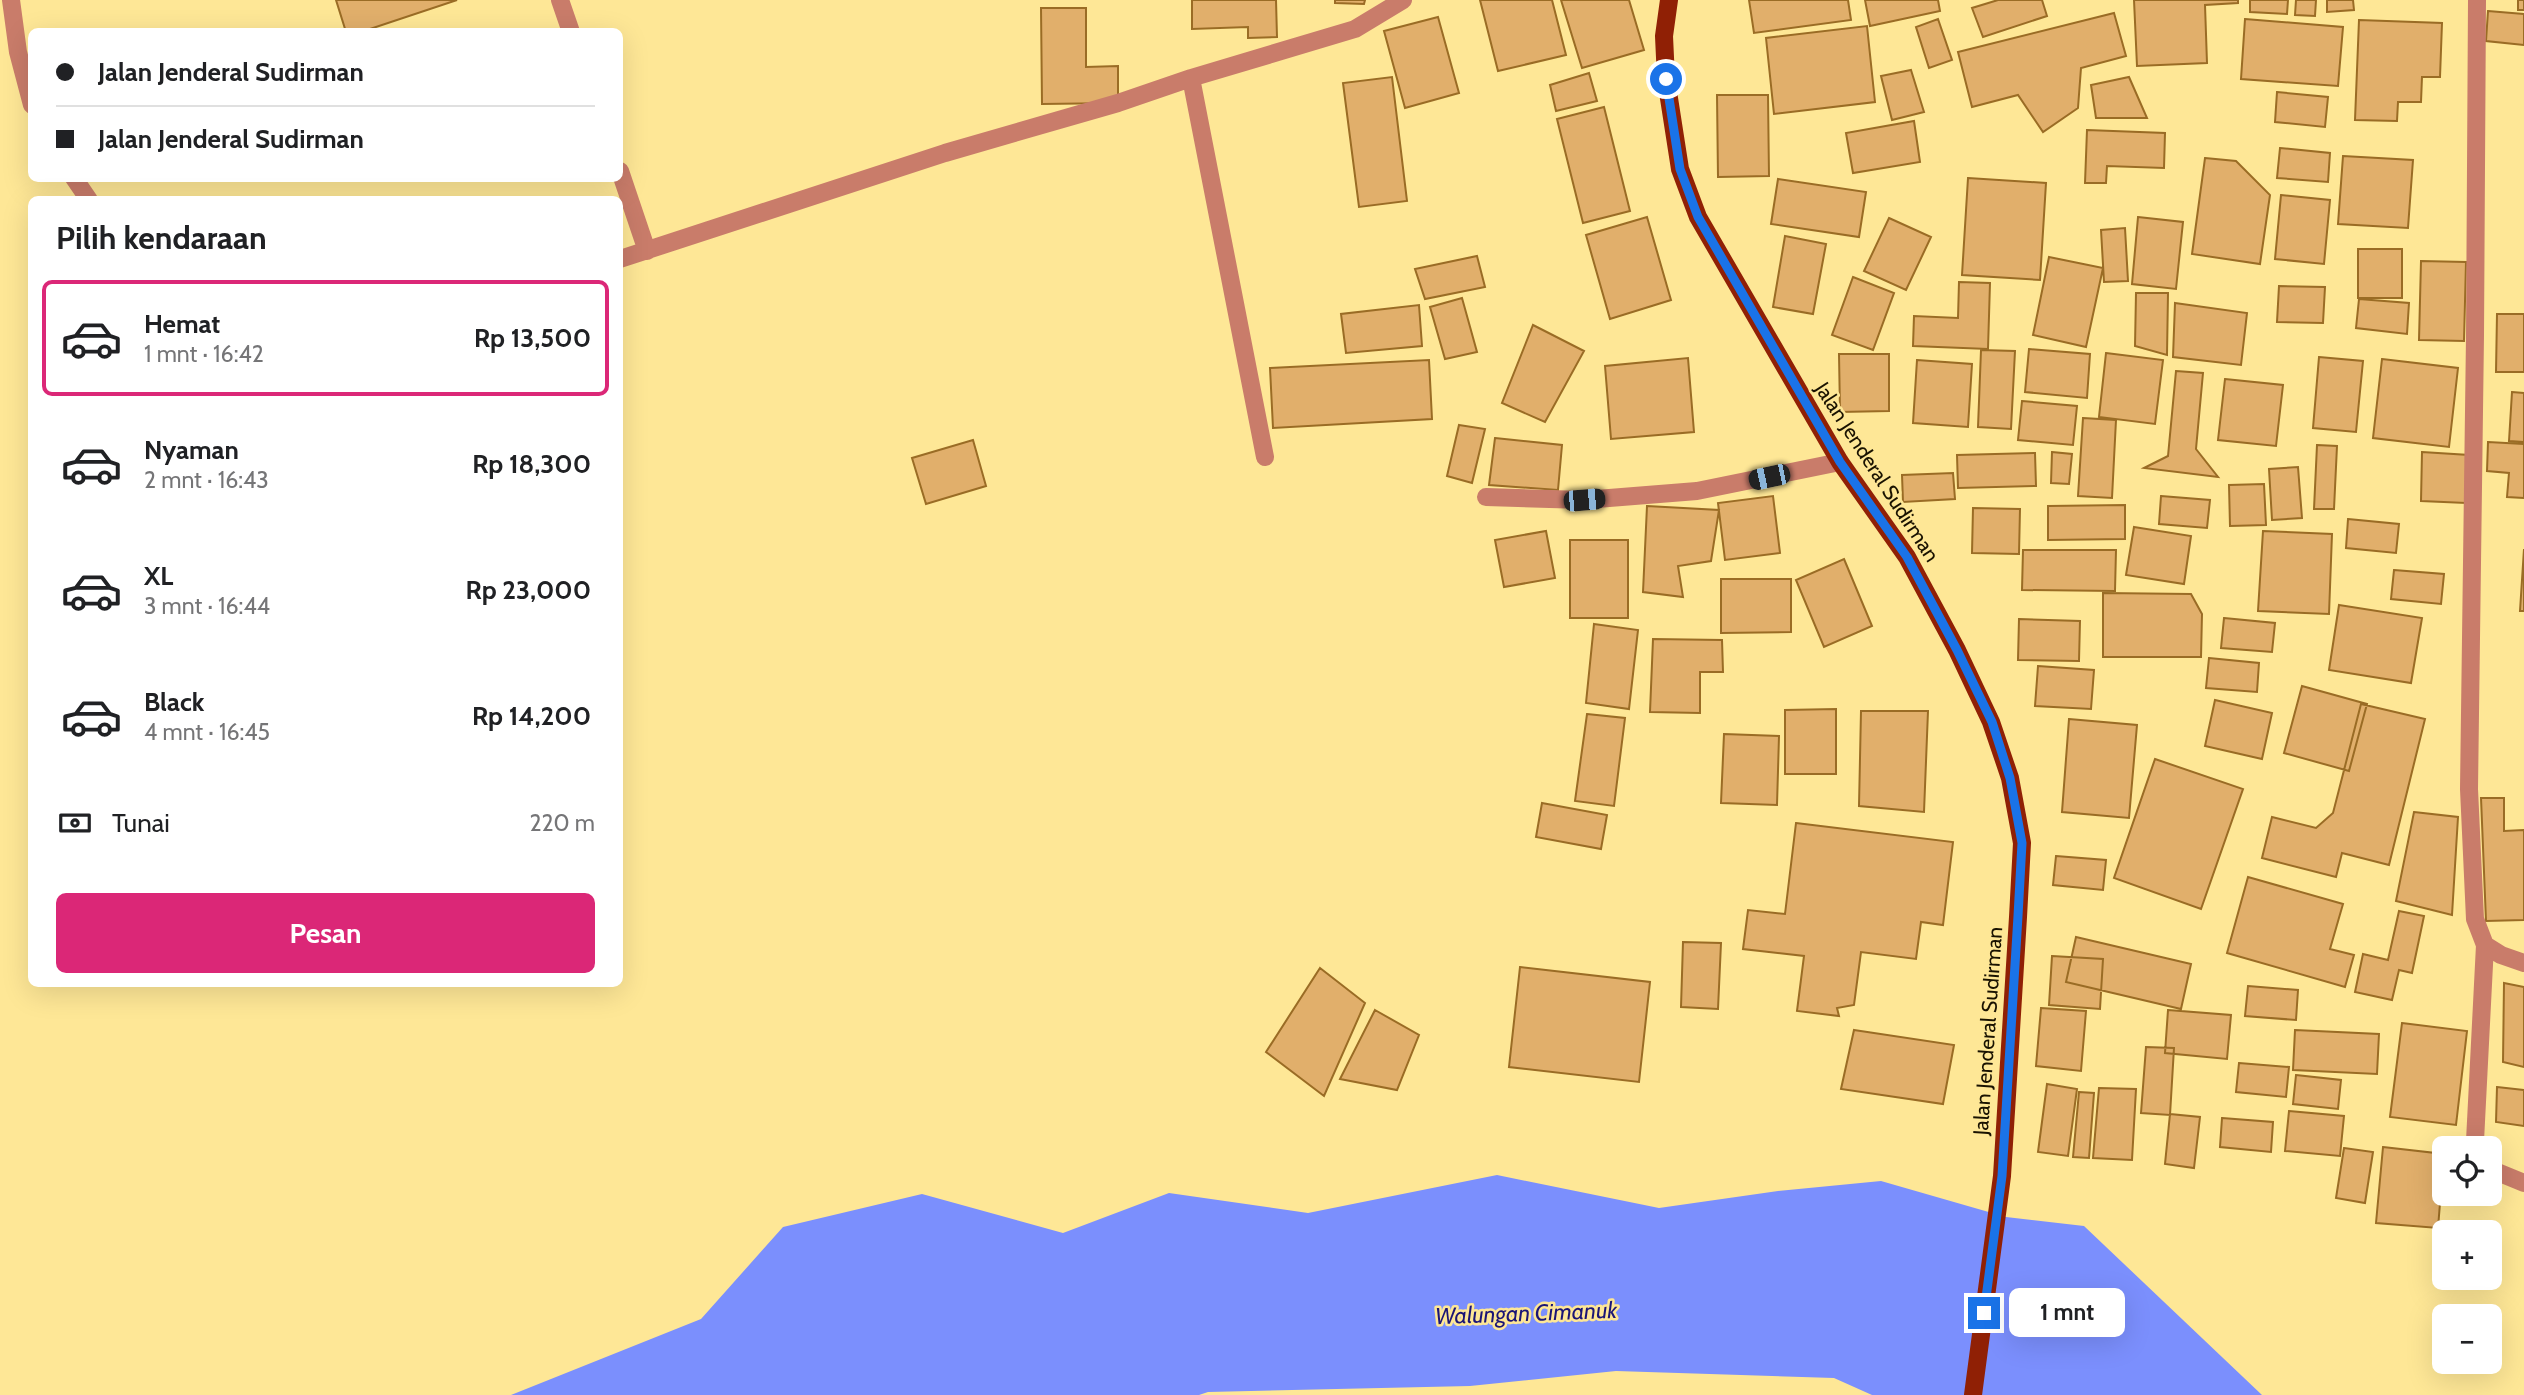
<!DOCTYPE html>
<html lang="id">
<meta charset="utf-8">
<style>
:root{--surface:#fff;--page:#f2f2f2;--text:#202124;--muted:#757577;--line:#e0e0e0;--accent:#db2777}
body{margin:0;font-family:Cabin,sans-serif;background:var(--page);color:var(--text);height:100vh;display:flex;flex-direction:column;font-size:26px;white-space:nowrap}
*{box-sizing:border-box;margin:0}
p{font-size:23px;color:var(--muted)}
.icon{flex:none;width:38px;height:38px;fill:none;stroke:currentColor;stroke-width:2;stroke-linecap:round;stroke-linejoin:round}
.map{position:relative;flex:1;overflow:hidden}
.side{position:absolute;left:28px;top:196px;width:595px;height:791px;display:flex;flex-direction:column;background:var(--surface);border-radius:10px;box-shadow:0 7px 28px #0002}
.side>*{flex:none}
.top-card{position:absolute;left:28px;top:28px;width:595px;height:154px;border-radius:10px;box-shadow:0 7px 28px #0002;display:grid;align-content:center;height:154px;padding:0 28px;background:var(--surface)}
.fabs{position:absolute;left:2432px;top:1136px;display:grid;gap:14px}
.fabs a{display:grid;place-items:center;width:70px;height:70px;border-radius:10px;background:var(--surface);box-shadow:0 7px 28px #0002;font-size:35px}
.end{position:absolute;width:32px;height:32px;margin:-16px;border:9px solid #1a73e8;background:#fff;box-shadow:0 0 0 4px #fff}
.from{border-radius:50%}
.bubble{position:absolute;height:49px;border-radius:10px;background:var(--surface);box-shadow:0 7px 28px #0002;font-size:23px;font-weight:700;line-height:49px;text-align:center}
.car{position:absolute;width:21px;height:42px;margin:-21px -10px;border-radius:9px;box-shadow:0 0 5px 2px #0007;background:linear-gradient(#222 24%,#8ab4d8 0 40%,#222 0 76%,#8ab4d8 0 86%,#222 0)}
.top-card b{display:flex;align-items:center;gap:24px;height:66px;font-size:26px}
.top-card b+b{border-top:2px solid var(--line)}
.top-card i{width:18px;height:18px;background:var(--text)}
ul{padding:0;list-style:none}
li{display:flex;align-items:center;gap:21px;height:116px;margin:0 14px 10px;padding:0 14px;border:4px solid transparent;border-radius:10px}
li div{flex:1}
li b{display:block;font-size:26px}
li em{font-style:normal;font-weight:700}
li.active{border-color:var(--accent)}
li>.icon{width:63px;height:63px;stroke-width:1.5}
h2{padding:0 28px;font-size:32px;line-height:84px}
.pay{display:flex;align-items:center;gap:18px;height:77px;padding:0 28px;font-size:26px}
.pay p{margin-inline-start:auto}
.action{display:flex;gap:14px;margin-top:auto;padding:14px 28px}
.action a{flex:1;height:80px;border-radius:10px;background:var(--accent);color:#fff;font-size:28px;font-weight:700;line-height:80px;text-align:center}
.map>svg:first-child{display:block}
.water{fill:#7b8ffd}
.building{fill:#e1af6b;stroke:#9a6c25;stroke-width:2}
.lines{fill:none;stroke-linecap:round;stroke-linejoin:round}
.minor{stroke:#c97c6a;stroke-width:18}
.major{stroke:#902005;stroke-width:18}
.route{stroke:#1a73e8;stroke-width:9}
.labels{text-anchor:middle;stroke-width:5;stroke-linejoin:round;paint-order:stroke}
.street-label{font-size:21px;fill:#191200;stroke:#fee796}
.water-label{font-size:23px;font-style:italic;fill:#1b1576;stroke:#fee796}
</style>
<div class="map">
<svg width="2524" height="1395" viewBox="0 0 2524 1395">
<rect width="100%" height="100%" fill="#fee796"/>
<path class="water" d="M1497 1175 1659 1208 1778 1191 1881 1181 2006 1217 2084 1226 2262 1395H1872L1834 1378 1616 1371 1470 1386 1208 1392 1199 1395H511L701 1319 783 1227 922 1194 1063 1233 1169 1193 1308 1213Z"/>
<path class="building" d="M336 0H457L361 32H346Z
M1192 0H1276L1277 37 1248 38V27L1192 29Z
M1335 0H1365L1364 4 1335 3Z
M1480 0H1552L1566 55 1498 71Z
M1561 0H1629L1644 50 1582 68Z
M1749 0H1848L1851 20 1754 33Z
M1865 0H1938L1940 11 1870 26Z
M1998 0H2042L2047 16 1983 37 1972 8Z
M2134 0H2238V3L2205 5 2207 63 2137 66Z
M2250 0H2288L2287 14 2250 12Z
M2296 0H2316L2315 16 2295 15Z
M2327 0H2353L2354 10 2327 12Z
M2518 0H2524V10H2518Z
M1041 8H1086V67L1118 66V103L1042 104Z
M2488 11 2524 14V45L2486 41Z
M2114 13 2126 56 2081 68 2078 108 2043 132 2018 95 1972 107 1958 52Z
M1438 17 1459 93 1405 108 1384 31Z
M1938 19 1952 60 1929 68 1916 27Z
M2245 19 2343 27 2338 86 2241 79Z
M2359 20 2442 23 2440 77H2422L2421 102H2398L2397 121 2355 120Z
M1867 26 1875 102 1774 114 1766 38Z
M1911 70 1924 112 1892 120 1881 76Z
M1589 73 1597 101 1556 111 1550 85Z
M1392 77 1407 201 1359 207 1343 83Z
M2129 77 2147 118H2096L2091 85Z
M2277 92 2328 97 2325 127 2275 122Z
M1717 95H1768L1769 176 1718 177Z
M1604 107 1630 211 1583 223 1557 119Z
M1914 121 1920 162 1853 173 1846 133Z
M2087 130 2165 133 2164 168 2107 166 2106 183H2085Z
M2280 148 2330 153 2328 182 2277 178Z
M2343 156 2413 160 2408 228 2338 224Z
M2205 158 2236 161 2270 195 2260 264 2192 254Z
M1968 178 2046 183 2040 280 1962 275Z
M1778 179 1866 192 1859 237 1771 224Z
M2281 195 2330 200 2324 264 2275 259Z
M1647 217 1671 300 1610 319 1586 235Z
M2138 217 2183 222 2176 289 2132 284Z
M1889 218 1931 237 1906 290 1864 271Z
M2125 228 2128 281 2104 282 2101 230Z
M1785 236 1826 244 1813 314 1773 307Z
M2358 249H2402V298H2358Z
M1477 256 1485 287 1425 299 1415 269Z
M2049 257 2103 268 2086 347 2033 335Z
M2421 261 2466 262 2464 341 2419 340Z
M1853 277 1894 293 1873 350 1832 335Z
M1959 282 1990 283 1988 349 1913 346 1914 316 1958 318Z
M2279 286 2325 287 2323 323 2277 322Z
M2136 293H2168L2167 355 2135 346Z
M1462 298 1477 352 1445 359 1430 307Z
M2359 299 2409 303 2407 334 2356 328Z
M2175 303 2247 313 2241 365 2173 357Z
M1419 305 1422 346 1346 353 1341 314Z
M2497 314H2524V372H2496Z
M1533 325 1584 351 1545 422 1502 403Z
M2029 349 2090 354 2087 398 2025 392Z
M1981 350 2015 351 2011 429 1978 427Z
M2106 353 2163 360 2155 424 2099 417Z
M1839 354H1889V411L1840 412Z
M2319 357 2363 361 2356 432 2313 428Z
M1688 358 1694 432 1611 439 1605 366Z
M2382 359 2458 368 2449 447 2373 438Z
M1429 360 1432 419 1273 428 1270 368Z
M1917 360 1972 364 1968 427 1913 423Z
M2176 371 2203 373 2196 449 2218 477 2144 468 2168 456Z
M2225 379 2283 385 2276 446 2218 440Z
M2512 392 2524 393V442L2509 441Z
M2022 401 2077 406 2073 445 2018 440Z
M2083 418 2116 420 2112 498 2078 496Z
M1459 425 1485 429 1472 483 1447 476Z
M1495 438 1562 445 1558 490 1489 485Z
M973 440 986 486 926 504 912 458Z
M2488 442 2524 444V498L2507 497 2509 473 2487 471Z
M2317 445 2337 446 2334 509H2314Z
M2052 452 2072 454 2069 484 2051 483Z
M2422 452 2469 455 2466 503 2421 501Z
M2035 453 2036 486 1958 488 1957 455Z
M2298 467 2302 518 2272 520 2269 469Z
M1953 473 1955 499 1903 502 1902 475Z
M2264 484 2266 525 2230 526 2229 485Z
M1773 496 1780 553 1725 560 1718 503Z
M2161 496 2210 500 2207 528 2159 524Z
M2125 505V539L2048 540V506Z
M1647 506 1719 510 1711 561 1678 566 1683 597 1643 592Z
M1973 508 2020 509 2019 554 1972 553Z
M2348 519 2399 524 2396 553 2346 548Z
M2134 527 2191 536 2184 584 2126 575Z
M1546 531 1555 578 1504 587 1495 540Z
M2263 531 2332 534 2329 614 2258 611Z
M1570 540H1628V618H1570Z
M2524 549V611H2520Z
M2023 550H2116L2115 591 2022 590Z
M1844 559 1872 626 1824 647 1796 580Z
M2394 570 2444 574 2441 604 2391 599Z
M1721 579H1791V632L1721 633Z
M2103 593 2191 594 2202 614 2201 657H2103Z
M2339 605 2422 618 2411 683 2329 670Z
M2224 618 2275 623 2272 652 2221 648Z
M2019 619 2080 621 2079 661 2018 660Z
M1594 624 1638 630 1629 709 1586 703Z
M1653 639 1722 640 1723 672H1700V713L1650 712Z
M2209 658 2259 663 2257 692 2206 688Z
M2038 666 2094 670 2091 709 2035 706Z
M2302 686 2367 704 2349 771 2284 753Z
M2215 700 2272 713 2262 759 2205 746Z
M2361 704 2425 719 2389 865 2342 853 2336 877 2262 858 2272 817 2316 828 2333 813Z
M1836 709V774H1785V710Z
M1861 711H1928L1924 812 1859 806Z
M1587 714 1625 718 1614 806 1575 801Z
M2069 719 2137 725 2129 818 2062 812Z
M1724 734 1779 736 1777 805 1721 803Z
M2155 759 2243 789 2201 909 2114 878Z
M2481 798H2504V831L2524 830V920L2486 921Z
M1542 803 1607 815 1601 849 1536 837Z
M2414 812 2458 817 2452 915 2396 901Z
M1796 823 1953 842 1943 925 1921 922 1916 959 1861 952 1854 1005 1837 1008 1839 1016 1797 1011 1804 956 1743 949 1748 910 1785 914Z
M2056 856 2106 860 2103 890 2053 885Z
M2248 877 2343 904 2330 949 2354 955 2345 987 2227 953Z
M2399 911 2424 916 2412 973 2399 970 2392 1000 2355 992 2363 954 2388 960Z
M2076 937 2191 964 2181 1009 2066 982Z
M1683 942 1721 943 1718 1009 1681 1007Z
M2052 956 2103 959 2100 1009 2049 1005Z
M1520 967 1650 982 1639 1082 1509 1067Z
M1320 968 1365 1003 1324 1096 1266 1052Z
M2504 983 2524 987V1067L2503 1062Z
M2248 986 2298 990 2296 1020 2245 1016Z
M2041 1008 2086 1011 2081 1071 2036 1066Z
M1375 1010 1419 1035 1397 1090 1340 1079Z
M2168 1010 2231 1015 2227 1059 2165 1053Z
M2402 1023 2467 1031 2456 1125 2390 1117Z
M1854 1030 1954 1045 1943 1104 1841 1089Z
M2295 1030 2379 1034 2377 1074 2293 1070Z
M2146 1047 2174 1048 2170 1115 2141 1113Z
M2239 1063 2289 1067 2286 1097 2236 1092Z
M2296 1075 2341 1080 2338 1109 2293 1104Z
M2047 1084 2077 1089 2068 1156 2038 1152Z
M2497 1087 2524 1090V1126L2496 1122Z
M2099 1088 2136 1089 2132 1160 2093 1158Z
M2079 1092 2094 1093 2089 1158 2073 1157Z
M2289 1111 2344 1116 2340 1156 2285 1151Z
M2170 1114 2200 1117 2194 1168 2165 1164Z
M2222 1118 2273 1122 2271 1152 2220 1147Z
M2383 1147 2444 1154 2438 1228 2376 1223Z
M2344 1148 2373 1152 2365 1203 2336 1198Z"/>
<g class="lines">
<path class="minor" d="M11 0 18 52 32 105
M560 0 571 32
M2477 0 2475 336 2469 789 2475 919 2485 945 2501 955 2524 963
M1191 78 1265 457
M620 171 647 251
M74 178 89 200
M620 259 945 153 1118 103 1191 78 1355 29 1403 0
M1486 497 1584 500 1697 491 1840 462
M2479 1148 2475 1141 2485 945
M2490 1169 2524 1183"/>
<path class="major" d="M1669 0 1664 36 1666 79 1680 169 1698 217 1840 462 1907 557 1957 650 1991 722 2010 778 2022 843 2018 917 2002 1176 1973 1395"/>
</g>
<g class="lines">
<path class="route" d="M1666 79 1680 169 1698 217 1840 462 1907 557 1957 650 1992 722 2010 778 2022 843 2018 916 2002 1176 1984 1313"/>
</g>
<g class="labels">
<g class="street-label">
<text transform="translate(1877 472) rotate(57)" y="7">Jalan Jenderal Sudirman</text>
<text transform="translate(1988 1031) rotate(-86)" y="7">Jalan Jenderal Sudirman</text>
</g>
<g class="water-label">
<text transform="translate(1526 1313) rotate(-2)" y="8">Walungan Cimanuk</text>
</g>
</g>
</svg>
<div class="fabs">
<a><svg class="icon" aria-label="locate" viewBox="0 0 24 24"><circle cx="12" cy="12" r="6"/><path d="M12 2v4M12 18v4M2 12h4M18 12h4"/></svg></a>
<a>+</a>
<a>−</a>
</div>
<i class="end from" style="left:1666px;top:79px"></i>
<i class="end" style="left:1984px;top:1313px"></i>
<div class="bubble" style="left:2009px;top:1288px;width:116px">1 mnt</div>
<i class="car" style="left:1769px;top:477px;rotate:258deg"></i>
<i class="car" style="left:1584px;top:500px;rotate:85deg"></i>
<div class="top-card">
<b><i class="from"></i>Jalan Jenderal Sudirman</b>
<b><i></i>Jalan Jenderal Sudirman</b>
</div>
<section class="side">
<h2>Pilih kendaraan</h2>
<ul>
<li class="active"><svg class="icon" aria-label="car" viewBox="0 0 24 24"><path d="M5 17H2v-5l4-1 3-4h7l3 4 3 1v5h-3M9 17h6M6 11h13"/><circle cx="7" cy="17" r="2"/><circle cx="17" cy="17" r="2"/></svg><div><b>Hemat</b><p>1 mnt · 16:42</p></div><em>Rp 13,500</em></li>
<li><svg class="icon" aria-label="car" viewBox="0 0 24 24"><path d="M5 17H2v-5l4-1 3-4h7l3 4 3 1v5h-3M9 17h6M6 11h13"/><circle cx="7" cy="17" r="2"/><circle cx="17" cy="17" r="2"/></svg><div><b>Nyaman</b><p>2 mnt · 16:43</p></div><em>Rp 18,300</em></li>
<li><svg class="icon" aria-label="car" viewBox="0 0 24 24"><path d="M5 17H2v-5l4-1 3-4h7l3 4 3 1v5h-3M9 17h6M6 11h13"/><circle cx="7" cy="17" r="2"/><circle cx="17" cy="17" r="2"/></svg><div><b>XL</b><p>3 mnt · 16:44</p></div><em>Rp 23,000</em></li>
<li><svg class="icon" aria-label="car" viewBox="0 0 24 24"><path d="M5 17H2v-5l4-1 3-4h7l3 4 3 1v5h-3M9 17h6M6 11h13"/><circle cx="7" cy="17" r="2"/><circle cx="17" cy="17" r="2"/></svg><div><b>Black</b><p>4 mnt · 16:45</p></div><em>Rp 14,200</em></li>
</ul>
<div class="pay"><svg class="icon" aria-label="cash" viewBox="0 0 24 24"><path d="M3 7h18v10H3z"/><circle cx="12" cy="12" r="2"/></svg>Tunai<p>220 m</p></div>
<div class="action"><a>Pesan</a></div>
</section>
</div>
